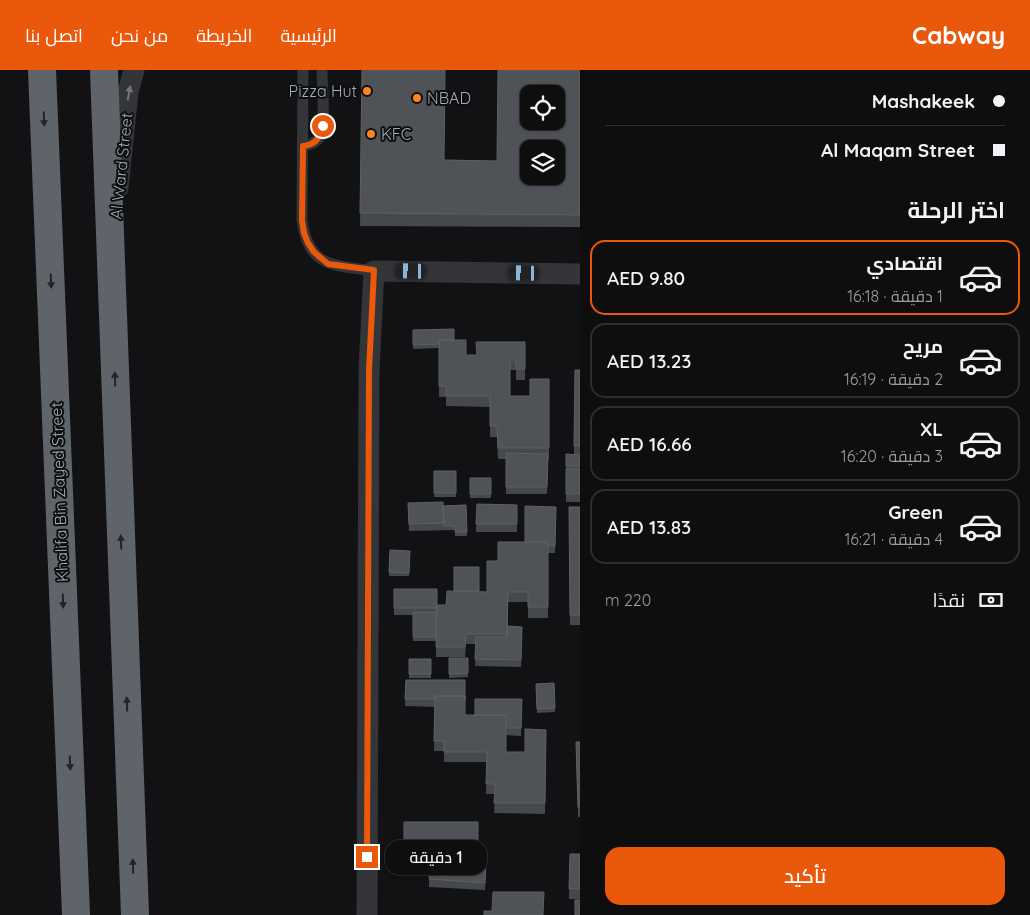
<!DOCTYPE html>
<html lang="ar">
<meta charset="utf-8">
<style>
:root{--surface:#0e0e0f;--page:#1c1c1d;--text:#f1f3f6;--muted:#9b9c9e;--line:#2e2e2f;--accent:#ea580c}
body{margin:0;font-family:Quicksand,Cairo,sans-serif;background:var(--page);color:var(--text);direction:rtl;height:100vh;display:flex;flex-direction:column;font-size:19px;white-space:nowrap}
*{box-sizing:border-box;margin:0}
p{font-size:16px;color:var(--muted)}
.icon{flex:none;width:28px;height:28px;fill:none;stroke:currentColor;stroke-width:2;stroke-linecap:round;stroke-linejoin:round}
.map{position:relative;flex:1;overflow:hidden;direction:ltr}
.side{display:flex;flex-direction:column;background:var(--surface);width:450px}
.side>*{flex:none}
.banner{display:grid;align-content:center;height:110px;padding:0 25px;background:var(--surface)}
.buttons{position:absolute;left:520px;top:15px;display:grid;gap:10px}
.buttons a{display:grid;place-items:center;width:45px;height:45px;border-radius:10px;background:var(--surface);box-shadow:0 1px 4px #0004,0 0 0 1px var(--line);font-size:25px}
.end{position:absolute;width:22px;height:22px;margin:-11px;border:6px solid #ea580c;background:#fff;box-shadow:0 0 0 2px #fff}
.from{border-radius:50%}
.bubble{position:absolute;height:35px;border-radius:15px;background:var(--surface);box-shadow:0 1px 4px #0004,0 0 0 1px var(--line);font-size:16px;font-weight:600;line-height:35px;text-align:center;direction:rtl}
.car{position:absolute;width:15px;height:30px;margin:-15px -8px;border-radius:6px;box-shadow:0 0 4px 1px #0007;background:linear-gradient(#222 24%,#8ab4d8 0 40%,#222 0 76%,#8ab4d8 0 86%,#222 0)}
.banner b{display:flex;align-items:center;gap:18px;height:48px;font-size:19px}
.banner b+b{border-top:1px solid var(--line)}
.banner i{width:12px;height:12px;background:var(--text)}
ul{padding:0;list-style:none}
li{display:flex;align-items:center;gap:15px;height:75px;margin:0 10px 8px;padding:0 15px;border:2px solid var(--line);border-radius:15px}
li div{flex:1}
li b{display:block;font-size:19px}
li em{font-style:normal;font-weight:600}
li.on{border-color:var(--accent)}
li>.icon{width:45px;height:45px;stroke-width:1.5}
h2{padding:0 25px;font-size:22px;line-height:60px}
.pay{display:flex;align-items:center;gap:12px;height:55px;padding:0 25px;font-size:19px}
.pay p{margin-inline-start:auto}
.button{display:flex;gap:10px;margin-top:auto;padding:10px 25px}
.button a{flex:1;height:58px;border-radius:15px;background:var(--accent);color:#fff;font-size:20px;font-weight:600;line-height:58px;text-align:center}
header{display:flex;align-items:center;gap:30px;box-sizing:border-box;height:70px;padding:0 25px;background:var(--accent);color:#fff}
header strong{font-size:24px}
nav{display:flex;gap:28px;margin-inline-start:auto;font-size:18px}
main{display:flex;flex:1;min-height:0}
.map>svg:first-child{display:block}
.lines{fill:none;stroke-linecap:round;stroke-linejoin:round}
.lane{stroke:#333539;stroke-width:11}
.street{stroke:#333539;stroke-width:21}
.highway{stroke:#5f646a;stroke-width:28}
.wall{fill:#45484c}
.building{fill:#4f5357;stroke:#5c6166;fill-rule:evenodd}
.oneway{fill:#71767d}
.oneway2{fill:#222426}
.route{stroke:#ea580c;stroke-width:6}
.poi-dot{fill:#fd8321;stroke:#0d0e0f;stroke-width:2}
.labels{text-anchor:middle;stroke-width:4;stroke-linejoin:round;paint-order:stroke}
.poi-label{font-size:16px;fill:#a3acb5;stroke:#0d0e0f;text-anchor:start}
.street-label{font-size:16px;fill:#a3acb5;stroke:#0d0e0f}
</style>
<header>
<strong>Cabway</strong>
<nav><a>الرئيسية</a><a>الخريطة</a><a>من نحن</a><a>اتصل بنا</a></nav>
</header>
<main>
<section class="side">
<div class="banner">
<b><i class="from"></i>Mashakeek</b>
<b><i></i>Al Maqam Street</b>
</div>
<h2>اختر الرحلة</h2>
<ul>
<li class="on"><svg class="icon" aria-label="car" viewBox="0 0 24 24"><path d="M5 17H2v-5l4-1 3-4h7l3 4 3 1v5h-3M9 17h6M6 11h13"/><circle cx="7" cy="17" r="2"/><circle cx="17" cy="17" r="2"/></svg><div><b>اقتصادي</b><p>1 دقيقة · 16:18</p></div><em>AED 9.80</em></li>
<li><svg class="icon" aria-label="car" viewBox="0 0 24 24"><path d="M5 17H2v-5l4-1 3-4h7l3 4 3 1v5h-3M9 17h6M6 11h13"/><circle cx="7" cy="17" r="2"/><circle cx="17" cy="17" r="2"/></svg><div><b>مريح</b><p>2 دقيقة · 16:19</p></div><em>AED 13.23</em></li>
<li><svg class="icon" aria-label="car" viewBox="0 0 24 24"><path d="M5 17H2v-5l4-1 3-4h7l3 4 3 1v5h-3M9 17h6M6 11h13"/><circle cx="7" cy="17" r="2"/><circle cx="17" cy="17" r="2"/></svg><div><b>XL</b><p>3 دقيقة · 16:20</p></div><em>AED 16.66</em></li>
<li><svg class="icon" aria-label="car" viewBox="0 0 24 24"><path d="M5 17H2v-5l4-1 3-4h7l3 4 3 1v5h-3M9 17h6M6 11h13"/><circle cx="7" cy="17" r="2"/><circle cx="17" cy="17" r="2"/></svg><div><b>Green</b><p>4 دقيقة · 16:21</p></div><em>AED 13.83</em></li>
</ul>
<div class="pay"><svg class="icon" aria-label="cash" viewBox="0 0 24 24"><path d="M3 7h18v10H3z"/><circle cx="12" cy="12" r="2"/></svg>نقدًا<p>220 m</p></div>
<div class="button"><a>تأكيد</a></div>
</section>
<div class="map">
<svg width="580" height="845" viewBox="0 0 580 845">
<rect width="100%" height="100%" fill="#121214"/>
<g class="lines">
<path class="lane" d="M303 0 302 150C308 198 334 195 374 201
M303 76C310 75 316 73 320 67 326 57 322 14 322 0"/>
<path class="street" d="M118 118 128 22 134 0
M367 845 369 300 374 201 580 204"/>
<path class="highway" d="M42 0 76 845
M104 0 135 845"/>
</g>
<path class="wall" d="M362 0 444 90 497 91 580 0V157L360 156Z
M413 260 454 270 466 285H477L525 272V310H516V300H510V326H530L549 309V389H548L547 424H506V389H498L497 367H490V337L446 336V327H439V278L413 279Z
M575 300H580V432H566V384L574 385Z
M434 401H456V427H434Z
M470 408H491V428H470Z
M408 433 443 436 466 435 467 466H455V460L409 461Z
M477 434 517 435V462H476Z
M556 437 555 483H548V548H528V532H508V556L522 557 521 597 475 596 476 574H466L465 587H436V571H413V545H394V519L437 535H446L454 521 479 497V521L487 522 498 491 525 472Z
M569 437H580V555H570Z
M390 480 410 481 409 506H389Z
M449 588H468V607L449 608Z
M409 589H431V608H409Z
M406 610 465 645H475L522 629 521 666 506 665V682H525L546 660 545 744 494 743 495 724H486L487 692H444V681H434L435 637 405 636Z
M554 613 555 642 537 643 536 614Z
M580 672V747H578L576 682Z
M404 752H478V785L404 786Z
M570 784H580V829H569Z
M486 797 485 820 429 817V809Z"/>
<path class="building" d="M362 0H445L444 90 497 91 498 0H580V145L360 143ZM529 24H556V51H529ZM529 79H556V106H529Z
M454 259V270H439V274L413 275V260Z
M439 270H466V285H477L476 272H525V299H516V290H510V326H530V309H549V378H498L497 356H490V326H446V316H439Z
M575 300H580V376H574Z
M506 383 548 384 547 417H506Z
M566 384 580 385V396H566Z
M566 399H580V424H566Z
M434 401H456V423H434Z
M470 408H491V424H470Z
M443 432 444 453 409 454 408 433Z
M477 434 517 435V454H476Z
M466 435 467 462H455V456H444L443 436Z
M525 436 556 437 555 476 548 475V472H525Z
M569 437H580V545H570Z
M498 472H548V537H528V522H508L507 564H466L465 577H436L437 535H446L447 521 487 522V491H498Z
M390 480 410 481 409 503 389 502Z
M454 497H479V521H454Z
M394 519H437V538H394Z
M413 542H436V567H413Z
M508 556 522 557 521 590 475 589 476 567H507Z
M449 588H468V603L449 604Z
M409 589H431V604H409Z
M406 610H465V630V626H435V629H405Z
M554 613 555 638 537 639 536 614Z
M435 626H465V645H506V682H525V659L546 660 545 733H494L495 714H486L487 682H444V671H434Z
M475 629H522L521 658H506V645H475Z
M576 672H580V737H578Z
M404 752H478V778H404Z
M570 784H580V819H569Z
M430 786 486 790 485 813 429 809Z
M493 822H544L543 845H484V841H492Z
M575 830H580V845H575Z"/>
<defs><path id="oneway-solid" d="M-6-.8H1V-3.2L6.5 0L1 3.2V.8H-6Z" transform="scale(1.25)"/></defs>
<use class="oneway" href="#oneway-solid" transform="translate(129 23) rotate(-80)"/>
<g class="oneway2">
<use href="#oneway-solid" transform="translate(44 49) rotate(88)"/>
<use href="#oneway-solid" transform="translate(51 211) rotate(88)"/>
<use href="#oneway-solid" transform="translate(115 309) rotate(-92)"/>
<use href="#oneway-solid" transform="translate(121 472) rotate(-92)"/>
<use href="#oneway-solid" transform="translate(63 531) rotate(88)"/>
<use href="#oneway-solid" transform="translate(127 634) rotate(-92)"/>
<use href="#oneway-solid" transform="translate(70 693) rotate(88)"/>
<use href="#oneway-solid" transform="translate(133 796) rotate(-92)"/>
</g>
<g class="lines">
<path class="route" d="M323 56C321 67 315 75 303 76L302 150 304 163 308 173 314 182 328 194 374 200 369 300 367 787"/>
</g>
<g class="poi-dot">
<circle cx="367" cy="21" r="5"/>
<circle cx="417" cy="28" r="5"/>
<circle cx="371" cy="64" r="5"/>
</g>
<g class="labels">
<g class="poi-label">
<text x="357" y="27" text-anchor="end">Pizza Hut</text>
<text x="427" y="34">NBAD</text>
<text x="381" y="70">KFC</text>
</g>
<g class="street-label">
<text transform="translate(121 96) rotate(-84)" y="6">Al Ward Street</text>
<text transform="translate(59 422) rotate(-92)" y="6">Khalifa Bin Zayed Street</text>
</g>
</g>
</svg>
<div class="buttons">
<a><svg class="icon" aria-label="locate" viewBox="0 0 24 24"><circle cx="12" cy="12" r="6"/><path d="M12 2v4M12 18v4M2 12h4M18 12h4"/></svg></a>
<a><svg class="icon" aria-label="layers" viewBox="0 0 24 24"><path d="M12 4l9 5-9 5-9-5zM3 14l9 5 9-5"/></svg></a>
</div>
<i class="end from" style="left:323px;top:56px"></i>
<i class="end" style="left:367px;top:787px"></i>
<div class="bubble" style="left:385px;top:770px;width:102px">1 دقيقة</div>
<i class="car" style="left:411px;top:201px;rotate:271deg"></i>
<i class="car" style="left:524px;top:203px;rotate:271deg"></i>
</div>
</main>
